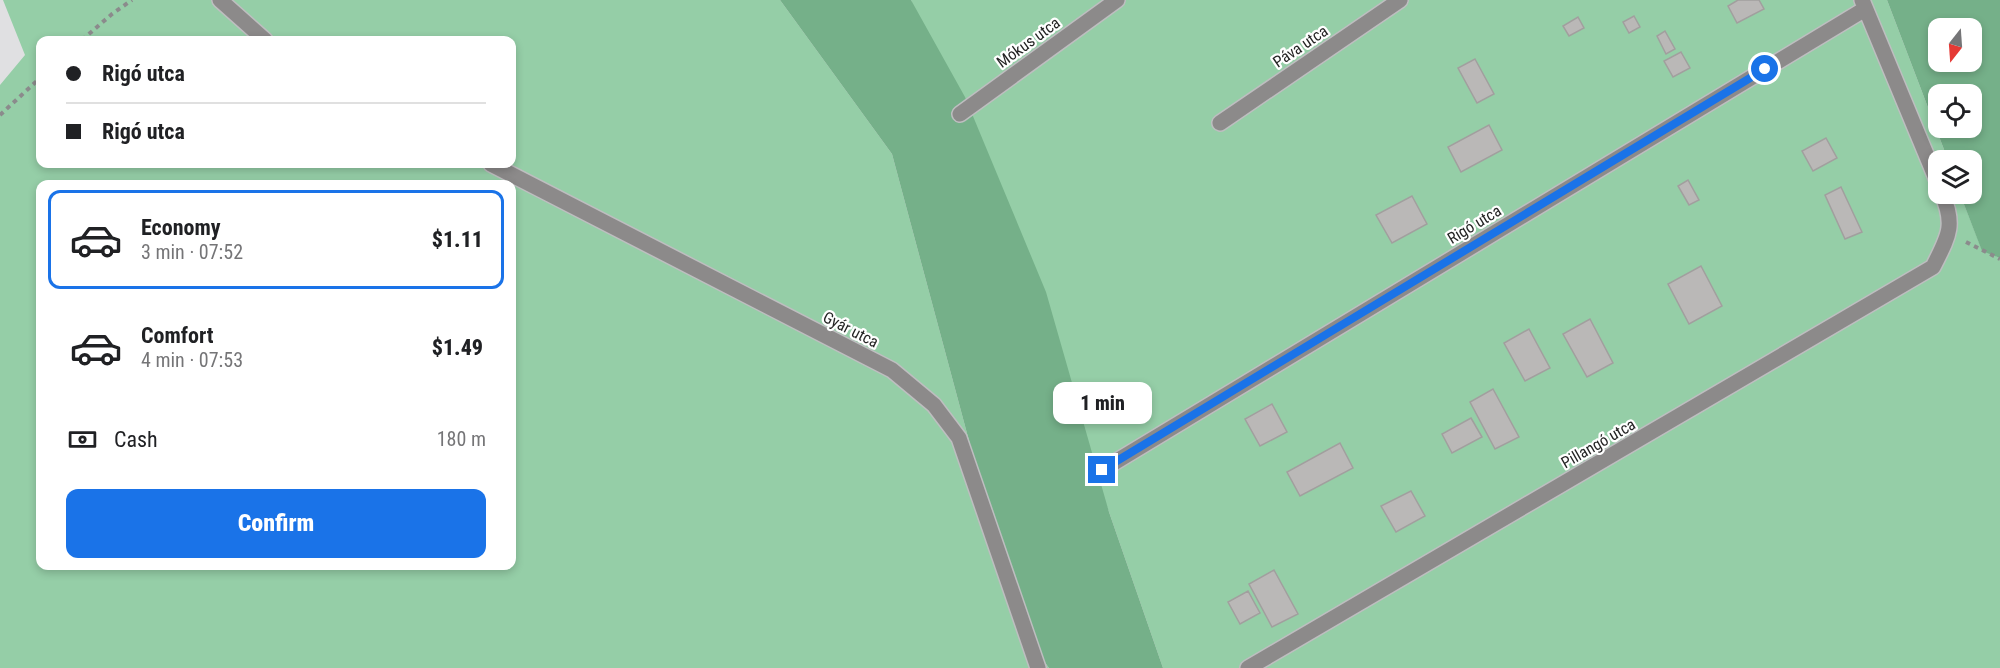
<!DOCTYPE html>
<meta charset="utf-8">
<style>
:root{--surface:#fff;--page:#f2f2f2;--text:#202124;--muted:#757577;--line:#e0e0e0;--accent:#1a73e8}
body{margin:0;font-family:"Roboto Condensed",sans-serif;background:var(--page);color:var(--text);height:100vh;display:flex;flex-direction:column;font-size:22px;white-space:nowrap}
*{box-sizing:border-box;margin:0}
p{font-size:20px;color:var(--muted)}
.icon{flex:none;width:33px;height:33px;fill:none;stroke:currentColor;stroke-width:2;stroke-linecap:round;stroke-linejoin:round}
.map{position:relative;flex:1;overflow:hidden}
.drawer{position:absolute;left:36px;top:180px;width:480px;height:390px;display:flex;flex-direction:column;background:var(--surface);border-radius:12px;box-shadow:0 3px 9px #0003}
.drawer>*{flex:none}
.banner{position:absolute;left:36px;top:36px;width:480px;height:132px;border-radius:12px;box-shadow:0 3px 9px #0003;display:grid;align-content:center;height:132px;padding:0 30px;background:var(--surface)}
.needle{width:39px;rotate:197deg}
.fabs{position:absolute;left:1928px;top:18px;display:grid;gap:12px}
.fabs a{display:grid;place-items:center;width:54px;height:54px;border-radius:12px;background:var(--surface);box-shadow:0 3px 9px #0003;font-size:30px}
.end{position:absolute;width:27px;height:27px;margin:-14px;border:8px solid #1a73e8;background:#fff;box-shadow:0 0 0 3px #fff}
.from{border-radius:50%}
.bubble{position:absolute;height:42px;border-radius:12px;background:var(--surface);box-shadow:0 3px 9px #0003;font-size:20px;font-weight:800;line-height:42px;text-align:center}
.banner b{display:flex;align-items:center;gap:21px;height:57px;font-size:22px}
.banner b+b{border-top:2px solid var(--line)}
.banner i{width:15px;height:15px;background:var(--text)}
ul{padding:10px 0 0;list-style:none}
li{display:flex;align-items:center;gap:18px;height:99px;margin:0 12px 9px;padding:0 18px;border:3px solid transparent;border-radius:12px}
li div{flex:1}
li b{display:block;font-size:22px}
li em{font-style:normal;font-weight:800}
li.on{border-color:var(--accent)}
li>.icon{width:54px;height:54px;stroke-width:1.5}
.pay{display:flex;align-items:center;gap:15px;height:66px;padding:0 30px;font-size:22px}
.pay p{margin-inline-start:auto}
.action{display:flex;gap:12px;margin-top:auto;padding:12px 30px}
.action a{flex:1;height:69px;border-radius:12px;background:var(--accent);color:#fff;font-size:24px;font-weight:800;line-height:69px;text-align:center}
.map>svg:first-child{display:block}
.green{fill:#95cea7;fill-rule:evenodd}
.forest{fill:#75b089;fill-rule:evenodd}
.building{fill:#bab8b7;stroke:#a19f9e;stroke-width:1.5}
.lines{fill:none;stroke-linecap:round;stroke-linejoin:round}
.minor-casing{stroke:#bebec0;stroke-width:18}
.path{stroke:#8b8b8c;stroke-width:4;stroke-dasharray:4.5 4.5;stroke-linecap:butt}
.minor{stroke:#8c8a8a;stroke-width:15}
.route{stroke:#1a73e8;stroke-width:8}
.labels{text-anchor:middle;stroke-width:4.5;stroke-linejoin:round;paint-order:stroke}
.street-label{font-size:16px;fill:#242424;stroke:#fff}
</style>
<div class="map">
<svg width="2000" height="668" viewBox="0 0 2000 668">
<rect width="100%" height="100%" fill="#e0e0e2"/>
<path class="green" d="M3 0H780L892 154 1019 627 1049 668H0V85L25 55ZM40 40H512V164H40ZM40 184H512V566H40Z
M911 0H1887L1948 160H1938V194H1960L1982 250 2000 258V668H1163L1109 512Z"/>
<path class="forest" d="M780 0H911L965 97 1046 292 1109 512 1163 668H1049L1019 627 892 154Z
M1887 0H2000V258L1982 251 1960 194H1971V160H1948ZM1938 28H1971V62H1938ZM1938 94H1971V128H1938Z"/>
<path class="building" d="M1738 0H1759L1764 9 1737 23 1728 6Z
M1634 16 1640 27 1629 33 1623 22Z
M1578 17 1584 28 1569 36 1563 26Z
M1665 31 1675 49 1666 54 1657 36Z
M1681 52 1690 68 1673 77 1664 61Z
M1475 59 1494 94 1477 103 1458 68Z
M1489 125 1502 150 1461 172 1448 147Z
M1826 138 1837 158 1813 171 1802 151Z
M1688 180 1699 200 1689 205 1678 186Z
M1841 187 1862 232 1845 239 1825 195Z
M1412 196 1427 224 1392 243 1376 215Z
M1701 266 1722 306 1689 324 1668 284Z
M1590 319 1613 363 1587 377 1563 334Z
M1529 329 1550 368 1525 381 1504 343Z
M1493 389 1519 437 1495 449 1470 402Z
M1272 404 1287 432 1260 446 1245 419Z
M1471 418 1482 437 1452 453 1442 434Z
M1340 443 1353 468 1300 496 1287 472Z
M1411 491 1425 516 1396 532 1381 506Z
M1274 570 1298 614 1272 627 1249 584Z
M1248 591 1260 613 1240 624 1228 602Z"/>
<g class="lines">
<defs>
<path id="minor" d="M220 0 265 40
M1862 0 1938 183
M960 114 1117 0
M1220 123 1400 0
M491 164 892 370 934 405 959 438 1038 668
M1102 470 1865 9
M1248 668 1933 267C1948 237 1956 226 1942 194"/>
</defs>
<use href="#minor" class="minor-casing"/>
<path class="path" d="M82 40 112 14 132 0
M0 115 40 78
M1966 242 2000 259"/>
<use href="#minor" class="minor"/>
</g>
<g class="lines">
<path class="route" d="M1102 470 1765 69"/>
</g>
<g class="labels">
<g class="street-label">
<text transform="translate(1028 42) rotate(-36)" y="6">Mókus utca</text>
<text transform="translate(1300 46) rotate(-34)" y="6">Páva utca</text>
<text transform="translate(1474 224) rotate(-31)" y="6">Rigó utca</text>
<text transform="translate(851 329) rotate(27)" y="6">Gyár utca</text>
<text transform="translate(1598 443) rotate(-30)" y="6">Pillangó utca</text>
</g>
</g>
</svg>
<div class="fabs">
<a><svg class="needle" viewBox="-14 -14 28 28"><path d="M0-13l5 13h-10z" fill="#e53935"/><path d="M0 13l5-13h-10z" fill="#757577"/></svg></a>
<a><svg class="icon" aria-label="locate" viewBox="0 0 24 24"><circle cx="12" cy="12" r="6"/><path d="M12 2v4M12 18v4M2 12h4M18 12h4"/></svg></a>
<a><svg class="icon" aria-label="layers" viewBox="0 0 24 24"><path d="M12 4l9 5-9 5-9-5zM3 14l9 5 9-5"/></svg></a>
</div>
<i class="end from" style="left:1765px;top:69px"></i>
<i class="end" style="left:1102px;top:470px"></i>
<div class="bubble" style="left:1053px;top:382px;width:99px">1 min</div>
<div class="banner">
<b><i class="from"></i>Rigó utca</b>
<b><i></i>Rigó utca</b>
</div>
<section class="drawer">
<ul>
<li class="on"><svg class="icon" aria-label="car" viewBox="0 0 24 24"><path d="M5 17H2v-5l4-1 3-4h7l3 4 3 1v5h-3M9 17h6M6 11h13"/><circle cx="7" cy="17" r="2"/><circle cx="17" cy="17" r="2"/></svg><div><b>Economy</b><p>3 min · 07:52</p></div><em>$1.11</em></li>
<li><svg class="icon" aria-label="car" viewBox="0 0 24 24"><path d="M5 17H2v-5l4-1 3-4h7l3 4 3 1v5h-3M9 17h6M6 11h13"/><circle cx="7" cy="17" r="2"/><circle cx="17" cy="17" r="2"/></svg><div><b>Comfort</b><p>4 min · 07:53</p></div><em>$1.49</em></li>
</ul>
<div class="pay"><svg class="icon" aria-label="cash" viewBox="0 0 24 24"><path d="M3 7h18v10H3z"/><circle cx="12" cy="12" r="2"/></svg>Cash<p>180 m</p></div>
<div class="action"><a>Confirm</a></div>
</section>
</div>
